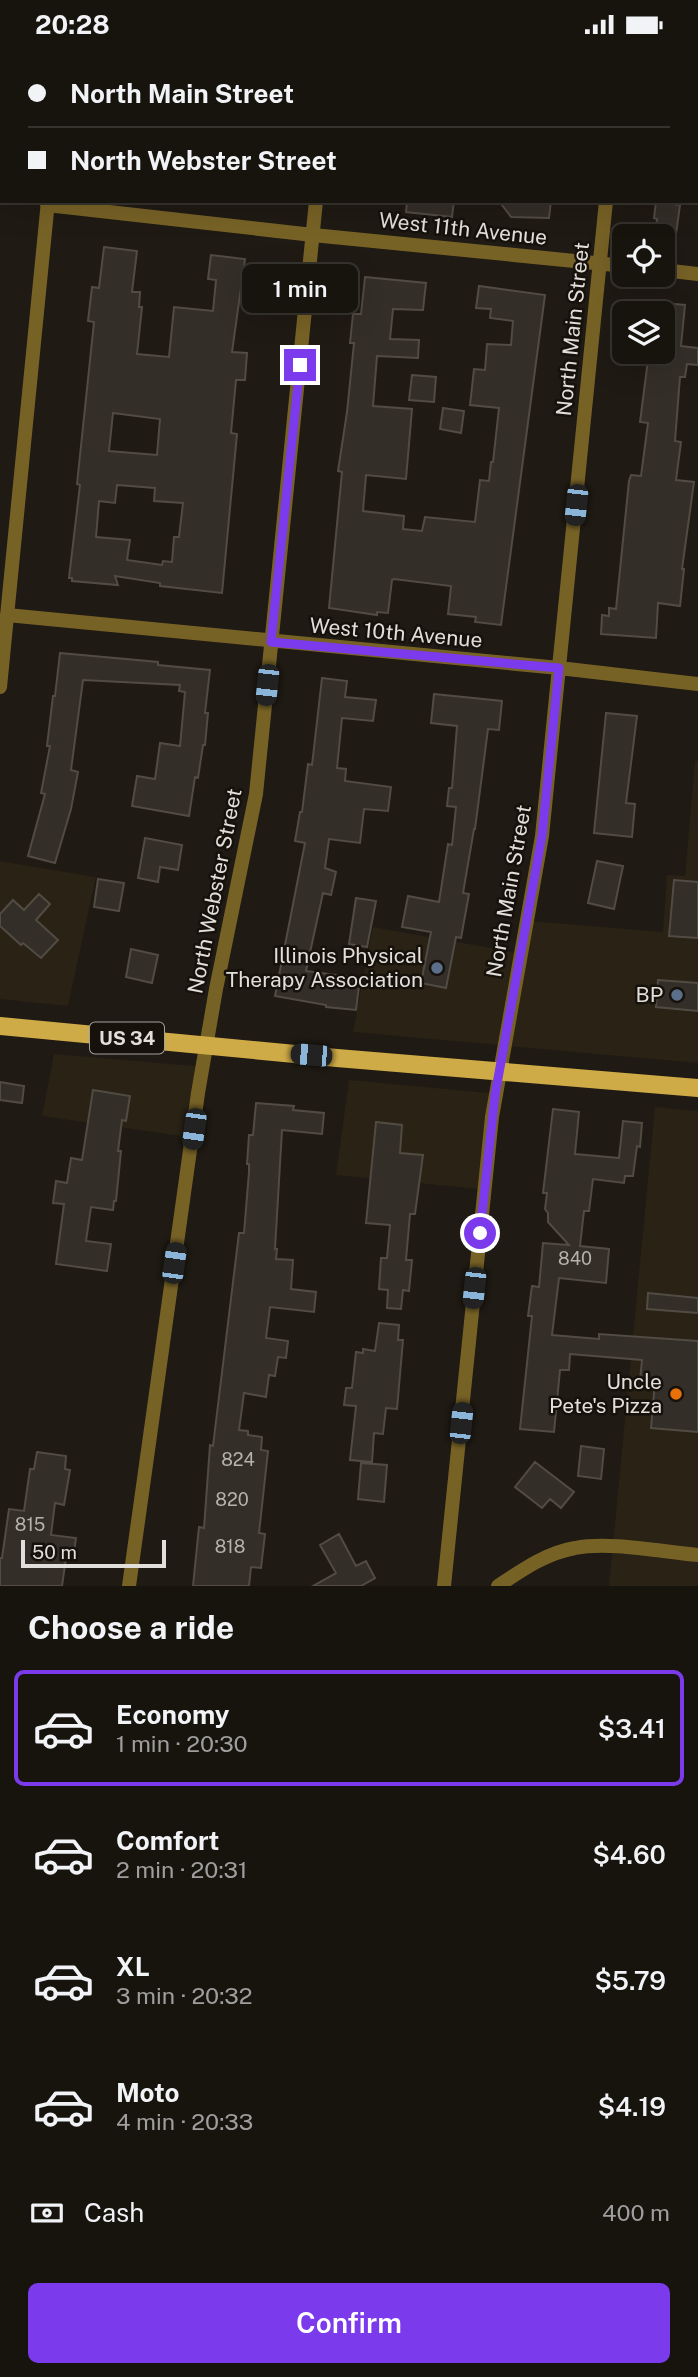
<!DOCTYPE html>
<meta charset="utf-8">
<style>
:root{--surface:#17140e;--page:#24211c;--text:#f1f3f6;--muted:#9e9e9e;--line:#36332e;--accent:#7c3aed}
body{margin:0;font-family:"Public Sans",sans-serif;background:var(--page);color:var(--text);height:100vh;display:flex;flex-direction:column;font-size:26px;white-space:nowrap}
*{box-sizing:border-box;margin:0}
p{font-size:23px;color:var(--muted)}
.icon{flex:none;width:38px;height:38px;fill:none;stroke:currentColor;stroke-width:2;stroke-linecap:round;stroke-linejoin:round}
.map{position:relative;height:1537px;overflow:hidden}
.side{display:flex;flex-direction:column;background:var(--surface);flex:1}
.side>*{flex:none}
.banner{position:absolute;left:0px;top:0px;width:698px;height:154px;box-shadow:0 7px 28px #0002,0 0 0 2px var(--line);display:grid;align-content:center;height:154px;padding:0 28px;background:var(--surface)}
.controls{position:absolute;left:612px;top:175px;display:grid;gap:14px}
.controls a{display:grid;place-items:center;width:63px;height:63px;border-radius:10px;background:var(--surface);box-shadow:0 7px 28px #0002,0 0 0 2px var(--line);font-size:35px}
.scale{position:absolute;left:21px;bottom:18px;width:145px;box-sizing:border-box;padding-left:7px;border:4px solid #e2dfda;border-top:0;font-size:19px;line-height:24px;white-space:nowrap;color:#e2dfda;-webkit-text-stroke:5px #16110b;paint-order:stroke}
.end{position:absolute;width:32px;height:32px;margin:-16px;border:9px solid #7c3aed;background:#fff;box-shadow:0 0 0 4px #fff}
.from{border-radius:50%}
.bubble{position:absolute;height:49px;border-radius:10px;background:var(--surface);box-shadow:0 7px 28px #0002,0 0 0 2px var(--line);font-size:23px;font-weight:600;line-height:49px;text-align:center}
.car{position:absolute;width:21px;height:42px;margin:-21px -10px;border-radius:9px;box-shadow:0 0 5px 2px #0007;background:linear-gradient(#222 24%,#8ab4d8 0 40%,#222 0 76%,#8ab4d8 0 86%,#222 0)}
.banner b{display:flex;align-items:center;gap:24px;height:66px;font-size:26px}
.banner b+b{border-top:2px solid var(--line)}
.banner i{width:18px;height:18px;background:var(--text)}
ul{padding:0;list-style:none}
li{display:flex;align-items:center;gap:21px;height:116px;margin:0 14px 10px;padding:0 14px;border:4px solid transparent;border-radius:10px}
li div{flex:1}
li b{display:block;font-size:26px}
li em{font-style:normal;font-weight:600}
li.on{border-color:var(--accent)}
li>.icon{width:63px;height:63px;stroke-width:1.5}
h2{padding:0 28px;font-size:32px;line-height:84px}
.pay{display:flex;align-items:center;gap:18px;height:77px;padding:0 28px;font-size:26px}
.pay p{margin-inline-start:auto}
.action{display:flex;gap:14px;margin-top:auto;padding:14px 28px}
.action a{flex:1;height:80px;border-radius:10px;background:var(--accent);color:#fff;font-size:28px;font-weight:600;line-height:80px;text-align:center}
.status{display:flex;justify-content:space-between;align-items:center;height:49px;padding:0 35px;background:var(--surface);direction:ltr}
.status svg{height:19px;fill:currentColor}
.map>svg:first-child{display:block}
.built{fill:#292215}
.building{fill:#332e27;stroke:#514b43;stroke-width:2;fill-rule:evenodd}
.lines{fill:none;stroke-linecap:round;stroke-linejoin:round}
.street{stroke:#776226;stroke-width:14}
.primary{stroke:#ceab47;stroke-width:18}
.route{stroke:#7c3aed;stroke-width:9}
.service-dot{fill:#5c6f8a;stroke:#16110b;stroke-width:2.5}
.food-dot{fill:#e8710a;stroke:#16110b;stroke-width:2.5}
.labels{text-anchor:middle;stroke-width:5;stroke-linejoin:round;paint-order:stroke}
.number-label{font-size:18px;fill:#b6b3ad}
.shield{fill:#16110b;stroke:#a5a19c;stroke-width:2}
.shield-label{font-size:19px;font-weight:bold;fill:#e2dfda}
.street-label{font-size:21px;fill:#e2dfda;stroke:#16110b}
.poi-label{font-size:21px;fill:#e2dfda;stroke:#16110b;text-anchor:end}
</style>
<div class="status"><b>20:28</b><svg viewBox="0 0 49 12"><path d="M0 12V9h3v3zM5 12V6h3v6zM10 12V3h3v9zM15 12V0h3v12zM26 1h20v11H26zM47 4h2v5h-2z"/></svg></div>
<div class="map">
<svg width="698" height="1537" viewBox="0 0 698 1537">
<rect width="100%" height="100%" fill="#1f1a13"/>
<path class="built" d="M695 712H698V1014L353 983 373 878 524 905 530 872 663 883 667 826 685 827Z
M0 812 96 828 68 957 0 950Z
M54 1005 205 1018 195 1089 42 1067Z
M349 1031 499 1045 489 1141 336 1126Z
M655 1058 698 1062V1537H609Z"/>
<path class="building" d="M407 152H454L452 168 406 163Z
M499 152H551L549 169 511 168Z
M656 153 680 156 676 185 656 182 657 170 654 169Z
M104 198 137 202 132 243H140L139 258H142L137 305 169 308 174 258 213 262 216 231 208 230 211 206 245 210 232 303 247 304 245 331H236L231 384 237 385 222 544 160 537V534L115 527 118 536 72 532V529H69L80 436 77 435 94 273 88 272 92 238 99 239ZM113 364 160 370 157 406 109 402ZM117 436 155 439 154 452 183 454 179 488H174L172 513 163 512 162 516 127 511 130 491 96 488 99 452 115 454Z
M365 228 426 234 423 261 393 260 390 290 419 291 418 309 377 307 373 357 412 360 406 430 366 426 363 462 404 467 403 480 422 482 425 468 475 473 480 431 489 432 491 413H493L499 359 470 356 474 320 485 321 487 295 511 296 513 272 490 269 491 260 476 259 479 237 545 246 501 576 475 573 476 568 448 565 451 537 394 530 392 531 388 564 377 563V566L329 559 342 423 338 422 347 363 354 294H350L353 265H361Z
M663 254 685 256 681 297 698 299V316L687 315 685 328H680L675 392 681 393 676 431 694 433 682 520H684L680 557 658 554 656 589 601 585 602 566 609 567V559L616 560 629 432 631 426 641 427 648 374 640 373 649 303H663Z
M412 326 436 328 434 353 409 351Z
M443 359 464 362 461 384 440 380Z
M60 604 158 613V616L210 621 205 664H208L205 696H203L198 729 195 728 189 767 132 757 137 727 155 730 160 694 180 697 185 643 179 642 180 636 83 631 71 721 78 723 71 760 55 814 28 807 45 745 41 744 50 697H47L53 647H55Z
M322 629 347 632 345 648 376 651 373 672 342 669 337 719 346 720 345 732 391 738 388 762 364 760 360 794 329 790 325 819 336 823 331 846 323 844 306 922 360 929 356 961 326 958V956L275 947 305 794 295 792 300 763H302L308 715 312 716Z
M434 645 502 652 499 681 488 680 475 780H474L463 844 469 845 461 889 456 888 446 939 421 934 431 883 402 878 408 847 439 853 448 795 452 796 456 758 447 757 449 739H452L457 677 431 674Z
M606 664 637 667 626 754 635 755 632 788 594 784Z
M145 789 182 796 178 821 160 818 158 833 138 829Z
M597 812 623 817 614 860 588 854Z
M98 830 124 834 119 862 94 858Z
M674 831 698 833V889L669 887Z
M39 845 50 855 36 871 58 891 41 909 23 894 21 896 0 877V865L13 851 24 861Z
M356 849 376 852 367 898 349 895Z
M131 900 158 906 152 934 126 928Z
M658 931 698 934V962L656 958Z
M0 1033 24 1037 22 1054 0 1051Z
M93 1041 130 1047 126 1072 122 1071 118 1102H121L116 1152H114L113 1161 91 1158 86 1192 111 1195 107 1222 56 1215 64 1155 53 1154 56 1132 67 1134 71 1109 82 1111Z
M256 1054 294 1057 293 1061 324 1064 322 1085 282 1081 275 1200H277L276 1210 293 1211 291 1240 316 1243 314 1263 270 1258 266 1289 288 1292 286 1309 278 1308 275 1327 269 1326 266 1348 244 1344 239 1381 248 1382V1386L262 1388 261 1401 268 1402 259 1484 265 1485 261 1519 251 1518 249 1537H193L199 1478 204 1479 210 1396 213 1397 239 1184H244L249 1123V1115H247L249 1086H253Z
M553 1060 579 1063 575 1105 619 1109 623 1072 642 1074 640 1098 637 1097 633 1127H625L624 1134 593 1130 589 1162H584L580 1197 609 1200 606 1234 559 1229 552 1286 599 1290V1285L698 1292V1383L651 1379 655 1333 640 1331 642 1311 570 1305 569 1321H560L554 1383 520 1380 532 1267H528L532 1237 539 1238 543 1194 569 1196 548 1173V1164L545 1160 547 1144H543Z
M376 1073 402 1076 400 1104 423 1106 415 1165H410L406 1211H412L409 1242 403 1241 401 1260 387 1259 388 1241 379 1240 381 1209H387L390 1176 366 1174Z
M648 1244 698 1249V1264L647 1260Z
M379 1274 399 1276 398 1291H403L397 1360 386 1359 383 1385 374 1384 372 1413 350 1411 356 1357 344 1356 346 1339H352L356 1303 363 1304V1300L375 1302Z
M581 1397 604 1400 601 1430 578 1427Z
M37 1403 66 1407 65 1420 70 1421 64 1456 55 1454 51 1486 76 1489 73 1510 66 1509 62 1537H0V1509H2L9 1460 24 1462 30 1420H34Z
M535 1413 574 1443 561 1459 550 1450 542 1459 515 1438Z
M361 1414 387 1416 384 1453 358 1450Z
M339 1485 356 1517 366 1512 375 1529 361 1537H313L336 1524 320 1496Z"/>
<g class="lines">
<path class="street" d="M64 2V0
M331 2V0
M621 2V0
M47 156 313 186 625 217
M663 221 698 225
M7 566 559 619 698 635
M0 638 48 152
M129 1537 198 1044 216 940 256 745 316 152
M444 1537 492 1068 542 787 606 152
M498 1537C522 1521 546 1504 575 1499 610 1492 662 1503 698 1506"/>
<path class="primary" d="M0 977 337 1009 698 1039"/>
</g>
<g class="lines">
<path class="route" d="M300 316 271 593 559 619 542 787 495 1046 480 1184"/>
</g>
<g class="service-dot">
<circle cx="437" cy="919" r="7"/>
<circle cx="677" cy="946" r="7"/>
</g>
<circle class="food-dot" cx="676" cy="1345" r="7"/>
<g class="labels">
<g class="number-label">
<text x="575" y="1216">840</text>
<text x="238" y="1417">824</text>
<text x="232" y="1457">820</text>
<text x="30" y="1482">815</text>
<text x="230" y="1504">818</text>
</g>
<rect class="shield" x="90" y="973.5" width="74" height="31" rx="5"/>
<g class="shield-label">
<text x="127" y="996">US 34</text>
</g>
<g class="street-label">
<text transform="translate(463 180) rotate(6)" y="7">West 11th Avenue</text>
<text transform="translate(573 280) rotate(-84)" y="7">North Main Street</text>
<text transform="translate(396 584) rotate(5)" y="7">West 10th Avenue</text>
<text transform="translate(215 842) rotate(-79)" y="7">North Webster Street</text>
<text transform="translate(509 842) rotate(-80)" y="7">North Main Street</text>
</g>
<g class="poi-label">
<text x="423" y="914">Illinois Physical<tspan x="423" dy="24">Therapy Association</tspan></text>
<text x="663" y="953">BP</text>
<text x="662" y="1340">Uncle<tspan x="662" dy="24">Pete's Pizza</tspan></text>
</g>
</g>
</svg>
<div class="controls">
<a><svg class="icon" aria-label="locate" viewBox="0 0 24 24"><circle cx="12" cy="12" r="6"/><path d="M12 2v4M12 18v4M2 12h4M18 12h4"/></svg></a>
<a><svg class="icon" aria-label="layers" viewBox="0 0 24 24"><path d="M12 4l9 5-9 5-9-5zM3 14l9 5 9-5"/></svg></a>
</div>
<div class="scale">50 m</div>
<i class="end from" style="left:480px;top:1184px"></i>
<i class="end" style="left:300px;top:316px"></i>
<div class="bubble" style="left:242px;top:215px;width:116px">1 min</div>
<i class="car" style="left:576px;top:456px;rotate:186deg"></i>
<i class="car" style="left:267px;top:636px;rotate:186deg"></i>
<i class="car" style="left:311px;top:1006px;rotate:275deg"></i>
<i class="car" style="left:194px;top:1080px;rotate:188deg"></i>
<i class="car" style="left:174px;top:1214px;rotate:8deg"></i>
<i class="car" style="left:474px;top:1239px;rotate:186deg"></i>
<i class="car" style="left:461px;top:1374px;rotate:6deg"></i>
<div class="banner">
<b><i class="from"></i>North Main Street</b>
<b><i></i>North Webster Street</b>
</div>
</div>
<section class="side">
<h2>Choose a ride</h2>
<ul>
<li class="on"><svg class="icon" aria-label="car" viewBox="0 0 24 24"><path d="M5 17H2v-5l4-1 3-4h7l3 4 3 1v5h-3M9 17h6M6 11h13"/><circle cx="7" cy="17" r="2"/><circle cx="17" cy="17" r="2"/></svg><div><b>Economy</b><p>1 min · 20:30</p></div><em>$3.41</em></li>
<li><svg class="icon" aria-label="car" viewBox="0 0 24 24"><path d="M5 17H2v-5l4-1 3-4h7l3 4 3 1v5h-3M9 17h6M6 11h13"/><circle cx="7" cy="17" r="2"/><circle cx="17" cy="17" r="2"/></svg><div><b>Comfort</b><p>2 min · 20:31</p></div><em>$4.60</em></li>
<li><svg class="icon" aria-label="car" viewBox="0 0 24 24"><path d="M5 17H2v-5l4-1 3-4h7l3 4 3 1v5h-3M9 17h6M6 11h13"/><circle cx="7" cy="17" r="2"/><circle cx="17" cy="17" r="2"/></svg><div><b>XL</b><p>3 min · 20:32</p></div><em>$5.79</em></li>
<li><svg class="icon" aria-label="car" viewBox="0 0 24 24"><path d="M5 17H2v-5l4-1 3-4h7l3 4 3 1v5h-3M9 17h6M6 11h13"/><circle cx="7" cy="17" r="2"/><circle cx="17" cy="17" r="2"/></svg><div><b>Moto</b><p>4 min · 20:33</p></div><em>$4.19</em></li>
</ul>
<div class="pay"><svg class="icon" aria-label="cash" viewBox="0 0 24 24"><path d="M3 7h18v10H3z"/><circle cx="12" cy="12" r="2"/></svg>Cash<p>400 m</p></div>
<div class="action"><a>Confirm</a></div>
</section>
